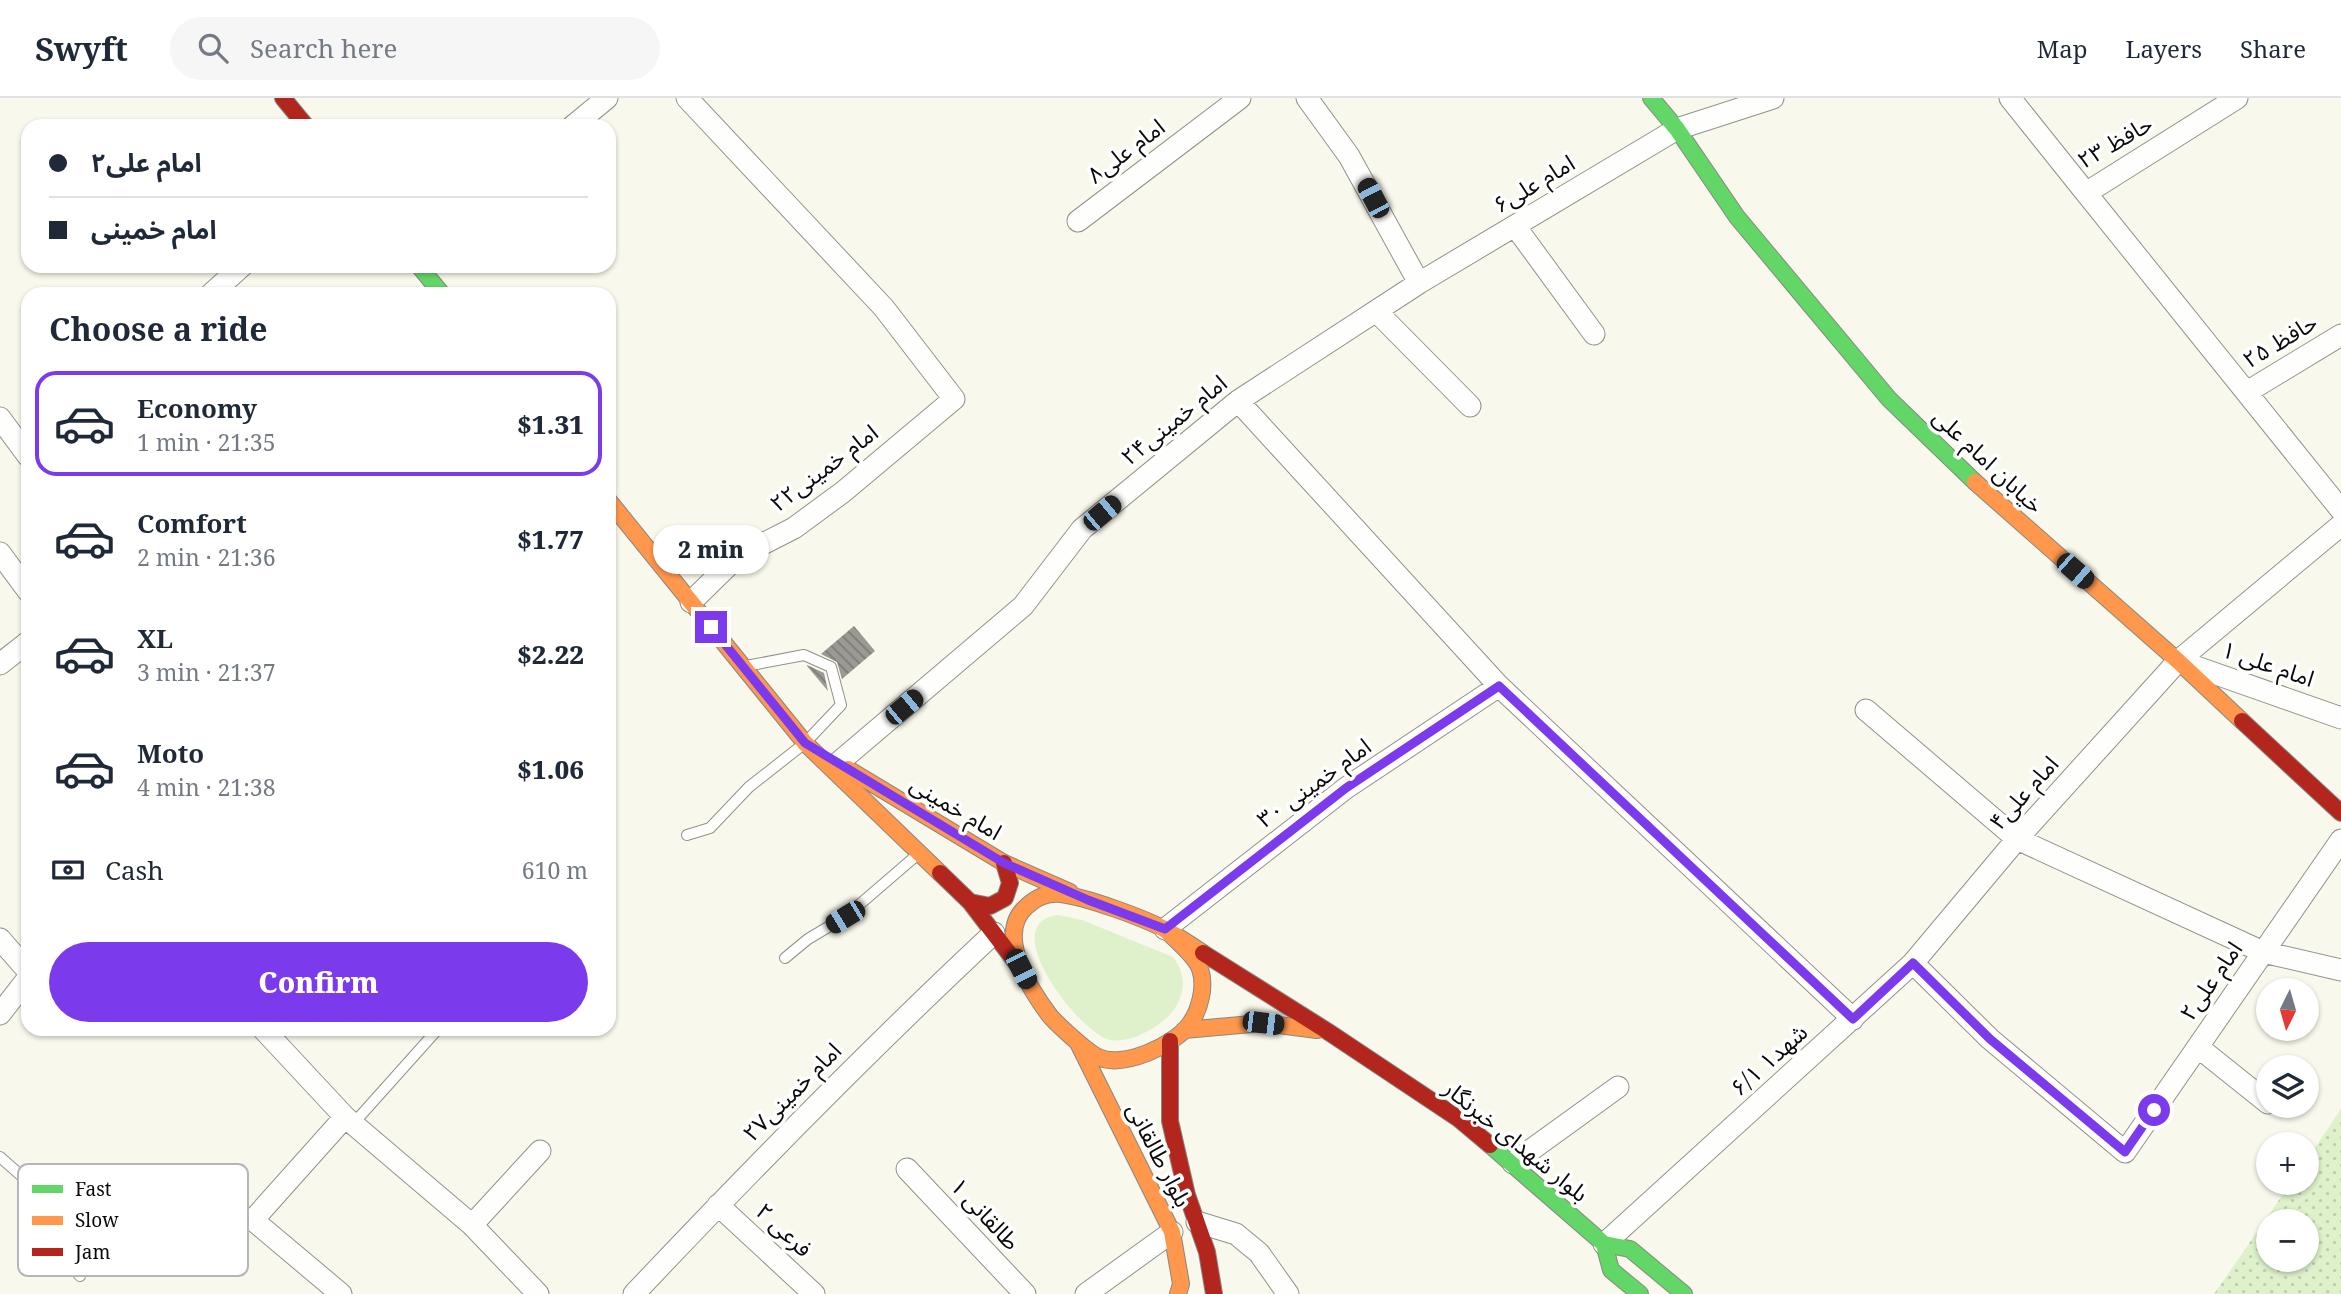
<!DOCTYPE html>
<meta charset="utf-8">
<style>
:root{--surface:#fff;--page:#f6f6f7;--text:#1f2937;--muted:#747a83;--line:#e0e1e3;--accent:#7c3aed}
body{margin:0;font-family:"Noto Serif","Noto Sans Arabic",serif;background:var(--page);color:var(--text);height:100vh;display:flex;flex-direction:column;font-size:26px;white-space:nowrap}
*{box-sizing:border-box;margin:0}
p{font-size:23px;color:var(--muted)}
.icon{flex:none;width:38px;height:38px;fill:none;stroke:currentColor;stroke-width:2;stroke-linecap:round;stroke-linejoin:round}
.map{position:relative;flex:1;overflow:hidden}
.drawer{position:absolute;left:21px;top:189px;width:595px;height:749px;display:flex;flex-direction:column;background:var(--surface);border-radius:21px;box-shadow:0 2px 5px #0004}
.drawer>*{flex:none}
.guide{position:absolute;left:21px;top:21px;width:595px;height:154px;border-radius:21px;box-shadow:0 2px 5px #0004;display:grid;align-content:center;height:154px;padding:0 28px;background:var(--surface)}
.needle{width:46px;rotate:185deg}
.controls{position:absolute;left:2256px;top:880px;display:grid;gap:14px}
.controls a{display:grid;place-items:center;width:63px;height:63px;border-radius:50%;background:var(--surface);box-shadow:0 2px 5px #0004;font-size:35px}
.end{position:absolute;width:32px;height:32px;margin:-16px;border:9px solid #7c3aed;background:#fff;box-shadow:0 0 0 4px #fff}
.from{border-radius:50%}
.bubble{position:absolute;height:49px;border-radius:24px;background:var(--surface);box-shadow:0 2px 5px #0004;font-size:23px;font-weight:800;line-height:49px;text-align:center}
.car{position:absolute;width:21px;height:42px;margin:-21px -10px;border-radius:9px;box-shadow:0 0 5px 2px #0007;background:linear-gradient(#222 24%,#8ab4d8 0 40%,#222 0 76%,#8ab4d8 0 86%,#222 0)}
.guide b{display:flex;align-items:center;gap:24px;height:66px;font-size:26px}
.guide b+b{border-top:2px solid var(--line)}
.guide i{width:18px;height:18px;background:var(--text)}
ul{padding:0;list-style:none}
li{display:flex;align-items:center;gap:21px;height:105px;margin:0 14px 10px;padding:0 14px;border:4px solid transparent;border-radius:21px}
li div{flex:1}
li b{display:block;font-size:26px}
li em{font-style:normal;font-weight:800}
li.current{border-color:var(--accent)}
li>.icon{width:63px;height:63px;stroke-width:1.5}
h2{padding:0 28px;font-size:32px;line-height:84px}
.pay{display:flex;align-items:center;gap:18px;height:77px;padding:0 28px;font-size:26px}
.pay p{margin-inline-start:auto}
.button{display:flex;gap:14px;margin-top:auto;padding:14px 28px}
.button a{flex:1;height:80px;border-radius:42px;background:var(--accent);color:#fff;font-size:28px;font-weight:800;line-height:80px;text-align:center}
header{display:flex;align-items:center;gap:42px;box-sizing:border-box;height:98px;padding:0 35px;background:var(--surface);border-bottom:2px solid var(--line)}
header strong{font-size:33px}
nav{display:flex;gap:38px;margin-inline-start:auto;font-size:24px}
.search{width:490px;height:63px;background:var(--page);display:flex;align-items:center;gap:18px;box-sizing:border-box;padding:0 24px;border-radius:38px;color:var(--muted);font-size:26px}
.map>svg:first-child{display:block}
.grass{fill:#def1ca}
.park{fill:url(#park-dots);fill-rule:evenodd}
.building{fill:url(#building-back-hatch)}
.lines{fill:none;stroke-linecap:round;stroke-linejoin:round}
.lane-casing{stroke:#92918c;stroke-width:12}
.street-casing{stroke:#92918c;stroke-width:23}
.fast-casing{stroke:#888882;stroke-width:18}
.slow-casing{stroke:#888882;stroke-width:18}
.jam-casing{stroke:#888882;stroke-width:18}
.lane{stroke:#fefefc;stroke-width:10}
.street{stroke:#fefefc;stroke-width:21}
.fast{stroke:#63d668;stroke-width:16}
.slow{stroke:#ff974d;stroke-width:16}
.jam{stroke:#b3261e;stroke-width:16}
.route{stroke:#7c3aed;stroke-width:9}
.labels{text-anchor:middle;stroke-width:7;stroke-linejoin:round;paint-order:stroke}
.street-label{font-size:23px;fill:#0a0a0a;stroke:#fff}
.key{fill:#fff;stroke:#b6b6b6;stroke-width:2}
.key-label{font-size:19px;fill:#0a0a0a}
</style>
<header>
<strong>Swyft</strong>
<div class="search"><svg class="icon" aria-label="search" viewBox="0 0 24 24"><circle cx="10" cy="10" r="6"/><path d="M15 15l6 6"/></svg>Search here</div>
<nav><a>Map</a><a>Layers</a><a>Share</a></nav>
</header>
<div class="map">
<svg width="2341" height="1196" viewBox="0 0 2341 1196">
<defs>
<pattern id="park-dots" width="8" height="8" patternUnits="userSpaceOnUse" patternTransform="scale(1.75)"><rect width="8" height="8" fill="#def1ca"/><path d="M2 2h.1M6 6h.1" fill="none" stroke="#bdcdac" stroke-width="1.8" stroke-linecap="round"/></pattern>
<pattern id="building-back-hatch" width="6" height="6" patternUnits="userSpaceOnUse" patternTransform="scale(1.75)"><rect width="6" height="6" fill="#9b9993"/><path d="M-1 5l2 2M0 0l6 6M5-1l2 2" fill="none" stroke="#7d7b76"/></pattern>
</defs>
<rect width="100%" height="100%" fill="#f9f8ec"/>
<path class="grass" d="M1058 817 1082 822 1173 859C1186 877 1186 894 1173 913 1161 929 1127 948 1107 941 1076 930 995 825 1058 817Z"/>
<path class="park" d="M2341 1011V1196H2214L2291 1085H2306L2307 1062ZM2268 1124H2306V1162H2268Z"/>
<path class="building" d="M854 528 875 553 842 581 837 564 821 556Z
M807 567 824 575 828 593 807 568Z"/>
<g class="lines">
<defs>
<path id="lane" d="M687 737 710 730 749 689 805 645 841 607 831 569 804 557 746 568
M785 860 808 841 845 819 917 757
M353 1026 438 931
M0 1059 42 1096V1137L80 1178"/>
<path id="street" d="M687 0 884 210 954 301 843 394 794 430 737 459 691 504
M1307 0 1349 58 1419 185
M2010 0 2086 95 2237 0
M573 28 607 0
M2086 95 2341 412
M1078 123 1240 0
M1515 128 1594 236
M211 196 242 168
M1376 213 1470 308
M2247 294 2341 237
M1238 303 1499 588 1853 921
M0 320 28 358
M0 455 28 493
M2185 565 2341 620
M0 566 28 544
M1866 612 2017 741 2263 854 2341 872
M838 665 1023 508 1082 431 1238 303 1419 185 1677 31 1773 0
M1165 831 1346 690 1499 588
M0 841 28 873
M1913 865 2017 741 2178 563 2341 427
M0 916 28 880
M263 931 345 1019 472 1127 538 1196
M2198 949 2268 1005
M1513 1065 1618 989
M907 1071 1025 1196
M718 1107 814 1196
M1197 1124 1236 1136 1259 1155 1288 1196
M472 1127 540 1053
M1604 1146 1913 865 1990 941 2125 1054 2341 742
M341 1196 253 1122 345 1019
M634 1196C751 1072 870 951 994 835
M1086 1196 1172 1134"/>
<path id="fast" d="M1651 0 1677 31 1737 119 1889 301 1975 384
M419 168 442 196
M1490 1047 1604 1146
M1604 1146 1630 1151 1684 1196
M1604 1146 1611 1172 1640 1196"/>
<path id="slow" d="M1975 384 2178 563 2242 623
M609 403 805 645 940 775
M848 671 1004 765 1070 794
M1165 831C1175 842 1195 857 1200 871 1206 888 1200 912 1189 927 1174 947 1123 971 1098 959 1087 954 1058 927 1050 918 1031 893 994 836 1027 808 1037 799 1046 795 1061 796 1086 799 1144 820 1166 832 1179 839 1191 847 1203 855
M1184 932 1263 925 1317 932
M1079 947 1172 1134 1181 1186 1178 1196"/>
<path id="jam" d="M283 0 306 28
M2242 623 2341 715
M940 775 970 804 1018 867
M970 804 990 808 1005 800 1010 785 1004 765
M1203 855 1327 933 1459 1021 1490 1047
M1170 943V1023L1187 1097 1207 1154 1214 1196"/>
</defs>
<use href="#lane" class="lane-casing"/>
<use href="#street" class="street-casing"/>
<use href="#fast" class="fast-casing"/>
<use href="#slow" class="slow-casing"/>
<use href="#jam" class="jam-casing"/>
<use href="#lane" class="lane"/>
<use href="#street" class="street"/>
<use href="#fast" class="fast"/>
<use href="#slow" class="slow"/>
<use href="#jam" class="jam"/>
</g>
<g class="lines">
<path class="route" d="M711 529 805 645 1004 765 1088 802 1165 831 1346 690 1499 588 1853 921 1913 865 1990 941 2125 1054 2154 1012"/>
</g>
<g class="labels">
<g class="street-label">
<text transform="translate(2115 44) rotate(-30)" y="8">حافظ ۲۳</text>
<text transform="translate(1126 53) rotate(-37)" y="8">امام علی۸</text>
<text transform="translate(1534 86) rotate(-31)" y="8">امام علی۶</text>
<text transform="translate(2280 243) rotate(-31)" y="8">حافظ ۲۵</text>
<text transform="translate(1174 322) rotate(-39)" y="8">امام خمینی۲۴</text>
<text transform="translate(1988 363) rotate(43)" y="8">خیابان امام علی</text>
<text transform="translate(824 370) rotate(-37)" y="8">امام خمینی۲۲</text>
<text transform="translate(2268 566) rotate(19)" y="8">امام علی ۱</text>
<text transform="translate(1314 685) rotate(-36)" y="8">امام خمینی ۳۰</text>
<text transform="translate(2024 695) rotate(-48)" y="8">امام علی۴</text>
<text transform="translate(956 710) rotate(31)" y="8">امام خمینی</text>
<text transform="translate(2211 883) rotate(-55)" y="8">امام علی۲</text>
<text transform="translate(1769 962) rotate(-42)" y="8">شهد۱ ۶/۱</text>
<text transform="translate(792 994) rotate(-45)" y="8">امام خمینی۲۷</text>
<text transform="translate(1516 1043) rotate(39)" y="8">بلوار شهدای خبرنگار</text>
<text transform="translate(1159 1057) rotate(63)" y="8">بلوار طالقانی</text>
<text transform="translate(985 1116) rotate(47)" y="8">طالقانی ۱</text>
<text transform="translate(784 1132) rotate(43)" y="8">فرعی ۲</text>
</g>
</g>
<rect x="18" y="1066" width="230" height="112" rx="10" class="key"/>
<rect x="32" y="1087" width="31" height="8" fill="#63d668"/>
<rect x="32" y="1118" width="31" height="9" fill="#ff974d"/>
<rect x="32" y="1150" width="31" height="8" fill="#b3261e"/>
<g class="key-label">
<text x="75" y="1098">Fast</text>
<text x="75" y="1129">Slow</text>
<text x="75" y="1161">Jam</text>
</g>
</svg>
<div class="controls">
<a><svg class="needle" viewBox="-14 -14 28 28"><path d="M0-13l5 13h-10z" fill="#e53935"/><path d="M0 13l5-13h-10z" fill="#747a83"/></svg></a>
<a><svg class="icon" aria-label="layers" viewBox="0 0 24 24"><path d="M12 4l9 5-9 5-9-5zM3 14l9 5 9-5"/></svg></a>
<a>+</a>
<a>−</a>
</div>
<i class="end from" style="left:2154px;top:1012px"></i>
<i class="end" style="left:711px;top:529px"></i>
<div class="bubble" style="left:653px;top:427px;width:116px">2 min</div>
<i class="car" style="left:1373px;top:100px;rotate:332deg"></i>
<i class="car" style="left:1102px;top:415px;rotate:50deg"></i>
<i class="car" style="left:2075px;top:473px;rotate:131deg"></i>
<i class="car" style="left:904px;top:609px;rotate:50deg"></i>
<i class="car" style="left:845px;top:819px;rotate:239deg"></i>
<i class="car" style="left:1021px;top:871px;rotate:153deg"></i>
<i class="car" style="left:1263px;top:925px;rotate:97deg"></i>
<div class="guide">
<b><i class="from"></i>امام علی۲</b>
<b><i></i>امام خمینی</b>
</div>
<section class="drawer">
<h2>Choose a ride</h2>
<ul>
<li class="current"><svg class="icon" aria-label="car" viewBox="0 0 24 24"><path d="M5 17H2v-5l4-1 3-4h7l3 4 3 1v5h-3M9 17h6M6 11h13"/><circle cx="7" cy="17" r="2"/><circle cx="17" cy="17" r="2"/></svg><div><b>Economy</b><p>1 min · 21:35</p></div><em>$1.31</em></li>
<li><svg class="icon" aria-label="car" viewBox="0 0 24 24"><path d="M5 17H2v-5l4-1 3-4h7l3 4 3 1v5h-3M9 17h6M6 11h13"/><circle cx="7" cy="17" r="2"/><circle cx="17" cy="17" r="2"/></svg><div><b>Comfort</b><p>2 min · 21:36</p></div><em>$1.77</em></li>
<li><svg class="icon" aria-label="car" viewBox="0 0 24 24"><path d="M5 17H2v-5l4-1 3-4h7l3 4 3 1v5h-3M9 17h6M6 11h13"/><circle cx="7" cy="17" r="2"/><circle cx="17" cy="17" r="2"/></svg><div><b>XL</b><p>3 min · 21:37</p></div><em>$2.22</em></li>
<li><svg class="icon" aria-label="car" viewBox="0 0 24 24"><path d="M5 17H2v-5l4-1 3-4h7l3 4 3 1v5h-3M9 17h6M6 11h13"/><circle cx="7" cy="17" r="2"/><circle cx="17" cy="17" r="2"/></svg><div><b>Moto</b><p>4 min · 21:38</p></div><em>$1.06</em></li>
</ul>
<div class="pay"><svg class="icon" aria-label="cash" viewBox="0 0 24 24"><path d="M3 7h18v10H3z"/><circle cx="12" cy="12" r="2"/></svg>Cash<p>610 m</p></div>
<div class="button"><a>Confirm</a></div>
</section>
</div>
